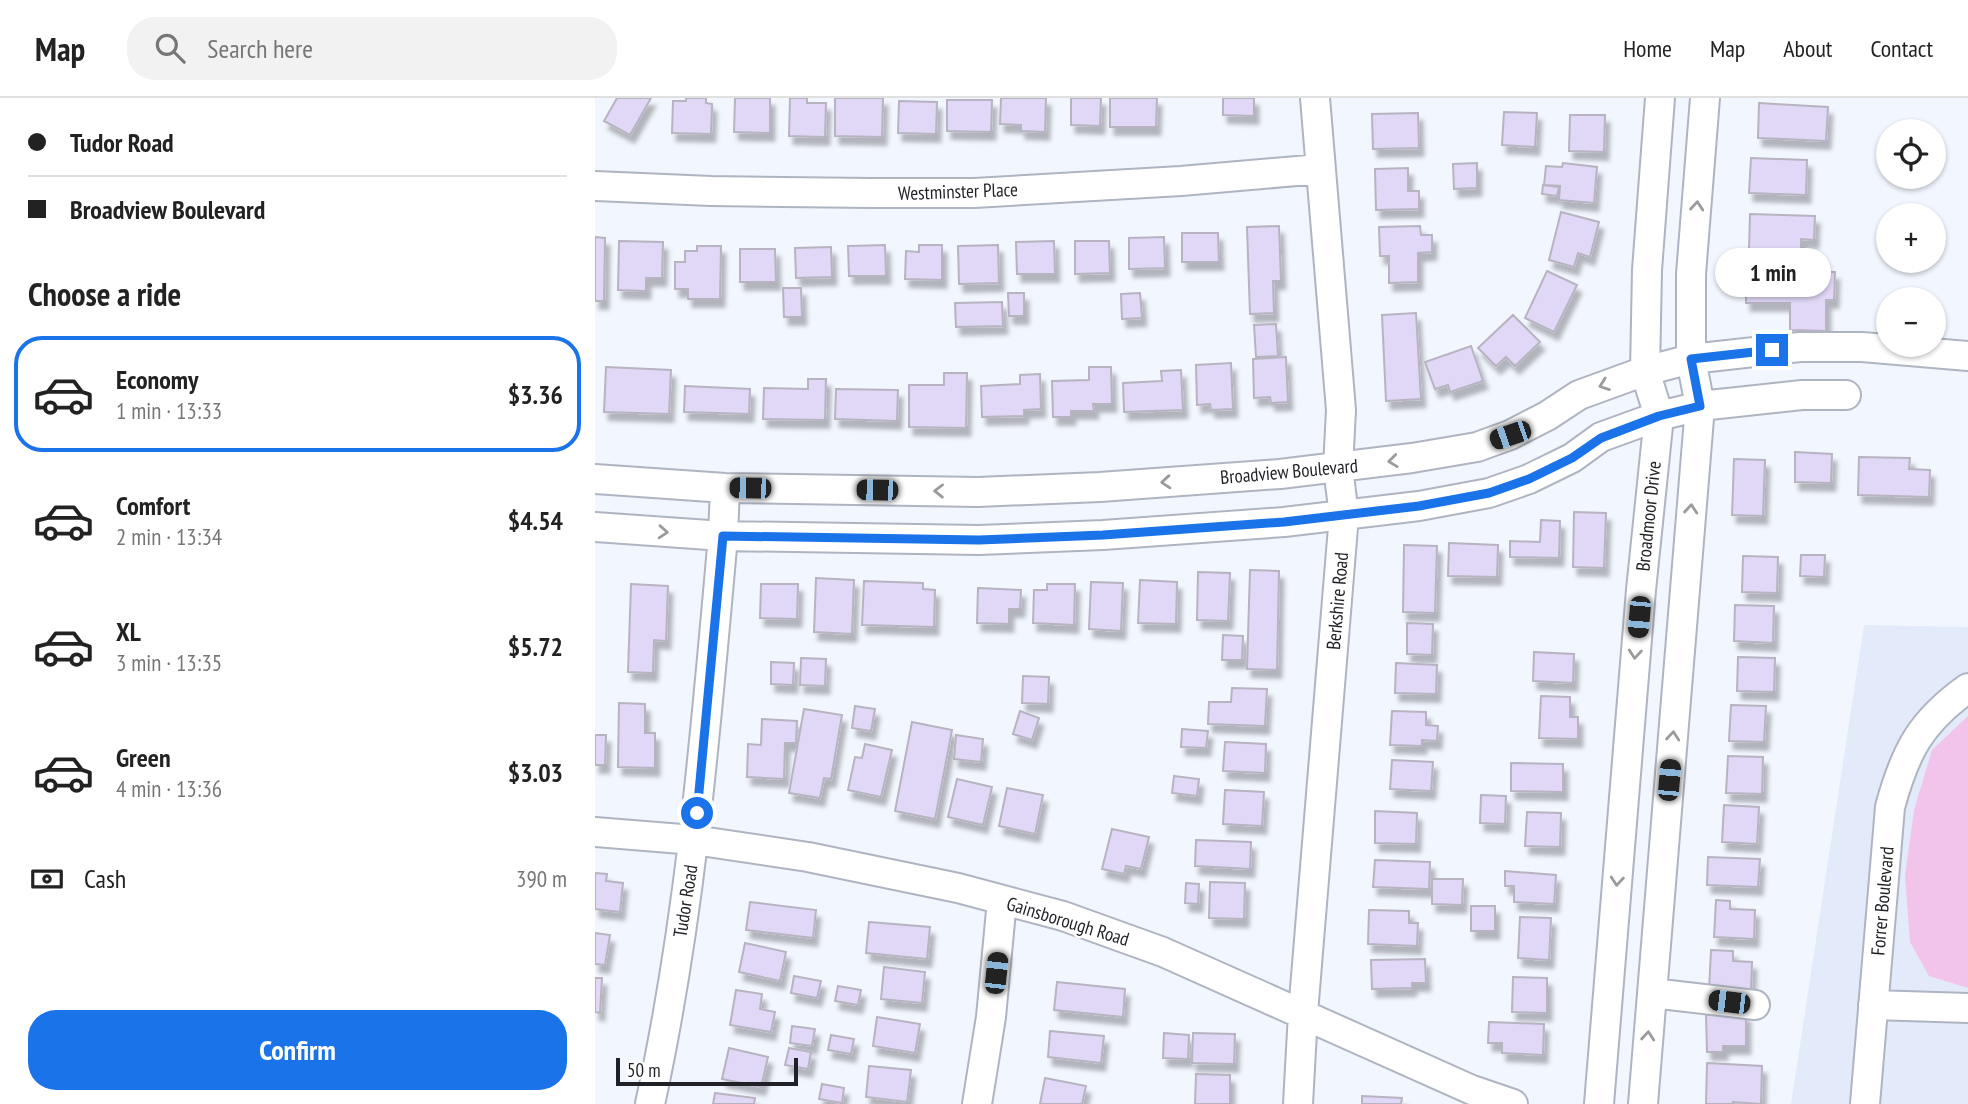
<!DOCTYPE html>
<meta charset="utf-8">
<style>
:root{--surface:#fff;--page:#f2f2f2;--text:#222;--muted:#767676;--line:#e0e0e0;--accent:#1a73e8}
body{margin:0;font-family:"PT Sans Narrow",sans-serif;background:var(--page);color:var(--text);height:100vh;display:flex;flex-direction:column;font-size:26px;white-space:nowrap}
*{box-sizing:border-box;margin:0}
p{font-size:23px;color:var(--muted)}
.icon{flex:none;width:38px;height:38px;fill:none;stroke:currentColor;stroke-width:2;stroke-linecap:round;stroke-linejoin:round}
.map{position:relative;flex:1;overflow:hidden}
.panel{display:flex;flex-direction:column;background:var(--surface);width:595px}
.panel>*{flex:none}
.top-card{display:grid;align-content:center;height:154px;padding:0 28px;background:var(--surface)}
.fabs{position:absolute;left:1281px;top:21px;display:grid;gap:14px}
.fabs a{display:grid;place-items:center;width:70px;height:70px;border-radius:50%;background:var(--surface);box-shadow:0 2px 5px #0004;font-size:35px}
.scale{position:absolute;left:21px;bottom:18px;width:182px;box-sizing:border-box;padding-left:7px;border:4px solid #1f2126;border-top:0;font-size:19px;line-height:24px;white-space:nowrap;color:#1f2126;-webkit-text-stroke:5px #fff;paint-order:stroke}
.end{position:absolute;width:32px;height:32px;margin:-16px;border:9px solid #1a73e8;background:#fff;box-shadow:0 0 0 4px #fff}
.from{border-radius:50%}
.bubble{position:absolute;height:49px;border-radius:24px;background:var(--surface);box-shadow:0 2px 5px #0004;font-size:23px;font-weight:700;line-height:49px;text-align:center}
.car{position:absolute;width:21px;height:42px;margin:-21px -10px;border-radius:9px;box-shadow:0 0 5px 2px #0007;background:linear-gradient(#222 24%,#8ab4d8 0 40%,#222 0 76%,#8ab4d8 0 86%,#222 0)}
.top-card b{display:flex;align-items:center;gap:24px;height:66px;font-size:26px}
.top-card b+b{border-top:2px solid var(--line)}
.top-card i{width:18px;height:18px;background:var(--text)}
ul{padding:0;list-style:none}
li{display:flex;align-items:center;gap:21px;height:116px;margin:0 14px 10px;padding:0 14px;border:4px solid transparent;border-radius:28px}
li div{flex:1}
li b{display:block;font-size:26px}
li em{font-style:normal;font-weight:700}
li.current{border-color:var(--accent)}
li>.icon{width:63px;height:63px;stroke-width:1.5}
h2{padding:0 28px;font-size:32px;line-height:84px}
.pay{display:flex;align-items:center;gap:18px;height:77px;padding:0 28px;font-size:26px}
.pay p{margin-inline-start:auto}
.button{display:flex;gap:14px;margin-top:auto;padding:14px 28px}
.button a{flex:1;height:80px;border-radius:28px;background:var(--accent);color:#fff;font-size:28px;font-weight:700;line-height:80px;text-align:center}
header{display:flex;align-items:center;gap:42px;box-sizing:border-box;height:98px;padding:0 35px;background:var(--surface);border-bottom:2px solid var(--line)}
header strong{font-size:33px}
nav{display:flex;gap:38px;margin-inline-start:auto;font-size:24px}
.search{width:490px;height:63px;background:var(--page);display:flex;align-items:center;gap:18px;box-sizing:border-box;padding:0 24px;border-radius:28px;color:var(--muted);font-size:26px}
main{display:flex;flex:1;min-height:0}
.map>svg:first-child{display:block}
.built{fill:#e3ebfb}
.green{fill:#f2c3eb}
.building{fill:#e0d8f6;stroke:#b7b3c1;stroke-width:2;filter:url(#shadow)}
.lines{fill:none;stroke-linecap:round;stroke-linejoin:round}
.minor-casing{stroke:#aeb4c1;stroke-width:32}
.minor{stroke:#fff;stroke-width:28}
.oneway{stroke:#9a9b9d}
.route{stroke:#1a73e8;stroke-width:9}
.labels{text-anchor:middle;stroke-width:5;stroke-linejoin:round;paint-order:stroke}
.street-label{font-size:19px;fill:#1f2126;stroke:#fff}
</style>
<header>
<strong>Map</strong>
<div class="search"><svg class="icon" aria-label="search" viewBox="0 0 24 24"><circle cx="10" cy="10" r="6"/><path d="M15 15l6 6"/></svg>Search here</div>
<nav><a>Home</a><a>Map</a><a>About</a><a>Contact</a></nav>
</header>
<main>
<section class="panel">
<div class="top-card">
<b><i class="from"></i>Tudor Road</b>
<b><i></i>Broadview Boulevard</b>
</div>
<h2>Choose a ride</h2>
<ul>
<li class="current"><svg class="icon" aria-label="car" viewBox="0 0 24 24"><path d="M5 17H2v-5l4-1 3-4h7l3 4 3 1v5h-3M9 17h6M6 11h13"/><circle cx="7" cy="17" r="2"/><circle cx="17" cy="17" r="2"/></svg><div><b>Economy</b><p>1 min · 13:33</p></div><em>$3.36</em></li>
<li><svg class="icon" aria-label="car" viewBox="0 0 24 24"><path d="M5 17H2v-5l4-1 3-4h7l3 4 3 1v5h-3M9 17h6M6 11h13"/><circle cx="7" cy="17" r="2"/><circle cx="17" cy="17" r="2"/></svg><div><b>Comfort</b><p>2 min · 13:34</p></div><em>$4.54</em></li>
<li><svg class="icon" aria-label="car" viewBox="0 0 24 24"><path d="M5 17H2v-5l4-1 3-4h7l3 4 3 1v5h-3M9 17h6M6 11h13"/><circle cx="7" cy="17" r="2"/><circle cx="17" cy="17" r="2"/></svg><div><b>XL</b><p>3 min · 13:35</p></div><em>$5.72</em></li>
<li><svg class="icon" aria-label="car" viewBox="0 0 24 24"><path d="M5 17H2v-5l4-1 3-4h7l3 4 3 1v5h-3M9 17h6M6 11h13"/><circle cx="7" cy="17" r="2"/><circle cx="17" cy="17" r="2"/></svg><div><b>Green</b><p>4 min · 13:36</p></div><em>$3.03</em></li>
</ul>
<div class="pay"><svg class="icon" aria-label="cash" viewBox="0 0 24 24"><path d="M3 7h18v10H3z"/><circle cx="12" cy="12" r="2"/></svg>Cash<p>390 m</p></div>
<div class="button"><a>Confirm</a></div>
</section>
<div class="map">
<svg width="1373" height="1006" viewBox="0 0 1373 1006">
<defs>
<filter id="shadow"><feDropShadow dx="4.5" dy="8" stdDeviation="2" flood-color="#0004"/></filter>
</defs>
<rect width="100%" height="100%" fill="#f2f6fe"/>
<path class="built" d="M1269 527 1373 529V1006H1196Z"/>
<path class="green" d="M1373 618V890L1334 878 1315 844 1310 778 1319 712 1337 652Z"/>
<path class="building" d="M22 0H56L35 37 9 23Z
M91 0H111V5L117 6 116 36 77 35 78 3H91Z
M140 0H175V35L139 34Z
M195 0H212V5H231L230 39 194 38Z
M240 0H288L287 39 240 38Z
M406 0H451L450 34 426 33V27L405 26Z
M476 0H506L505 28 476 27Z
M515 0H562L561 29H515Z
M628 0H659V18L628 17Z
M352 2H397L396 34 352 33Z
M304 3 342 4 341 36 303 35Z
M1164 5 1233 9 1231 43 1163 40Z
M909 14 942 15 940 49 907 47Z
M823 15 824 50 778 51 777 16Z
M975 17H1010L1009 54 974 53Z
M1156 60 1212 62 1211 97 1154 95Z
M882 65V90L859 91 858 66Z
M968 65 1002 69 999 105 964 102 965 88 949 87 951 68 967 69Z
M813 70V93H824V111L781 112 780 71Z
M948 87 964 89 962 98 947 96Z
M966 114 1004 124 995 159 983 155 979 169 954 162Z
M1155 116 1220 118 1219 142 1206 141V152L1154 151Z
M684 128 686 183H678L679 215 655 216 652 129Z
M825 128 826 137H837V154L823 155V184L794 185V158H785L784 129Z
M587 135H623L624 164H587Z
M0 139 10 140 9 203H0Z
M569 139 570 170 534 171V140Z
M24 143 68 144 67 180H51V193L23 192Z
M459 143 460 176H422L421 144Z
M480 143H514L515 175 480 176Z
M290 147 291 178H254L253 148Z
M324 147H347V182L310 181 311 153 324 154Z
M403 147 404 185 364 186 363 148Z
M102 148H126L125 201H93V191H80V164H90V153H102Z
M236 149 237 179 201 180 200 150Z
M145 151H180L181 184H145Z
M952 173 982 187 959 234 930 220Z
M1151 174H1240L1239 202H1231V233L1195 232V205H1151Z
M188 190H206L207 219H189Z
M413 195H429V218H414Z
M545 195 547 220 527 221 526 196Z
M407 204 408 228 361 229 360 205Z
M821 215 826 301 791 303 787 217Z
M918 217 945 244 920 268 911 259 901 268 883 250Z
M681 226 683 258 661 259 659 227Z
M876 248 888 283 855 294 853 287 840 291 830 264Z
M691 259 693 304 676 305 675 299 659 300 658 261Z
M636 265 638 311 616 312 615 306 602 307 601 267Z
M11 269 76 272 74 316 9 314Z
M494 269H516L517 306H498L499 313H476V319H458L457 283 494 282Z
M586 272 588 312 529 314 528 285 567 283 566 273Z
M349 275H372L371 330 314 329V287H349Z
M445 276 446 311 429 312V318L387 319 386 288 425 286V277Z
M213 281H231L230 322 168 321 169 290 213 291Z
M90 288 155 291 154 316 89 314Z
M241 291 303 292 302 323 240 321Z
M1200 354 1237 356 1236 385 1200 384Z
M1264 359 1315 360 1314 371 1335 372 1334 399 1263 397Z
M1139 361 1170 362 1168 418 1137 417Z
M979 414 1011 415 1009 470 978 469Z
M946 422 965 423 964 460 915 459V443L945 444Z
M854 445 903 447 902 479 853 478Z
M809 447 842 448 840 515 808 514Z
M1206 457H1230L1229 479 1205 478Z
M1148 458 1183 459 1182 495 1147 494Z
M655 472 684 473 682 572 652 571Z
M603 474 635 475 633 523 602 522Z
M221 480 259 482 257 536 219 534Z
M545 482 582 484 581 526 543 525Z
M269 483 328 485V491L340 492 339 529 267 527Z
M496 484 528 485 526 533 494 531Z
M36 486 73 488 71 543 59 542 58 575 33 574Z
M166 486H203L202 521 165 520Z
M452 486H480L479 527 438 525 439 492H452Z
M383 490 426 492 425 511H414V526L382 525Z
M1140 507 1179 508 1178 545 1139 543Z
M812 525 838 526 837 557 812 556Z
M628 537 648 538 647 562H627Z
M939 554 979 556 978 585 938 583Z
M1143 559 1180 560 1179 594 1142 593Z
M206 560 231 561 230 588 205 587Z
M176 564 199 565 198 587 176 586Z
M801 565 842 567 841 596 800 595Z
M428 578 454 579 453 606 427 605Z
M637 590 672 591 670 628 613 626 614 604H636Z
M946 598 975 599V619H983V641L944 640Z
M24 605 50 606V635H60V670L23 669Z
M1136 607 1171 608 1169 644 1134 643Z
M260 608 280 611 276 633 257 630Z
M209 611 247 617 236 681 229 680 225 700 194 695Z
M425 613 444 620 437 642 418 636Z
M797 613 831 614V627L843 628 842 643 827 642V648L795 647Z
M167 621 202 623 201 645H190L189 681 152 679 153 646 166 647Z
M317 624 357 632 340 721 300 713Z
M587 631 613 633 611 650 586 649Z
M0 637H11L10 667H0Z
M361 637 388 641 386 664 359 661Z
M630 644 671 646 670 675 628 673Z
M270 646 297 652 286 699 253 692 260 659 267 660Z
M1133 658 1168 659 1167 696 1131 695Z
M797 662 838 664 836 693 795 691Z
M916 665 968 666V694L916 693Z
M579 678 604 681 602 698 577 695Z
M362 681 397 689 388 727 353 719Z
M412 690 448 697 440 736 404 728Z
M630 692 669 694 667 728 628 726Z
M886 697 911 698 910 726 885 725Z
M1129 707 1164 709 1162 746 1127 744Z
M780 713 822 715 821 746 780 745Z
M932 714 966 715 965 749 930 748Z
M517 731 554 739 546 771 531 768 529 776 507 771Z
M601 742 656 744 655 771 600 768Z
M1113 759 1165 761 1163 789 1112 787Z
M780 762 835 764 834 791 778 789Z
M910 773 961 777 959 806 919 804V788H910Z
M0 775 12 776 11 783 28 785 25 814 0 811Z
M837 781H868L867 807 837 806Z
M615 784 650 785 649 821 614 820Z
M591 785 604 786 603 806 590 805Z
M1121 802 1135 803V811L1160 812 1159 841 1119 839Z
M155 804 221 812 218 840 151 832Z
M876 808H900V833H876Z
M774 812 814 813V825H823L822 848 773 846Z
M925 819 956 820 954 862 923 860Z
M274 824 335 829 332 861 271 855Z
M0 835 15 837 10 867 0 866Z
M150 845 191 854 185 883 144 874Z
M1116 852 1138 853V863L1157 864 1156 893 1114 892Z
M830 861 831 885H817V890L777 891 776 862Z
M289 869 330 874 327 905 286 901Z
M199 878 226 883 222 900 196 895Z
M918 879 952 880V915L917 914Z
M0 880H7L5 915 0 914Z
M462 884 530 891 528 919 459 912Z
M243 888 266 892 263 907 240 903Z
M141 892 167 896 165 911 180 914 176 934 135 927Z
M1151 916V948H1128V954H1112L1111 917Z
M282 919 325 926 320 955 278 948Z
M894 924 949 926 948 957 907 955V945H893Z
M197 928 220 931 217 948 195 945Z
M455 933 509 938 506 965 453 959Z
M569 935 594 937 593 961 568 960Z
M598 935 640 936 639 966 597 965Z
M236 937 259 941 256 956 233 952Z
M134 950 173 959 166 989 127 981Z
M194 950 216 954 213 971 190 967Z
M1112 965 1167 968 1166 1006 1138 1004V1006H1111Z
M274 968 316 972 312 1004 271 999Z
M601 976 635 977V1006H600Z
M450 980 491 988 487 1006H445Z
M227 986 249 990 247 1005 224 1001Z
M120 995 160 1000 159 1006H118Z
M767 998 807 1000 806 1006H767Z"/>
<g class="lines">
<defs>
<path id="minor" d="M0 88 116 93 276 95H379L586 83 725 71
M0 381 130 390 383 394 505 389 685 376 817 360 882 349 915 337 952 318 984 297 1050 273 1096 261 1205 249H1267L1373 258
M0 429 128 438 384 442 508 437 689 424 824 408 894 395 934 381 977 360 1006 339 1064 318 1105 308 1207 297H1251
M0 734 99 742 213 759 363 790 468 818 568 854 877 992 918 1006
M1057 895 1160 907
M1278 907 1373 910
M55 1006C96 819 111 628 128 438L130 390
M382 1006 396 919 407 802
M703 1006 708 915 749 417 743 370 746 312 720 0
M1004 1006 1046 492 1064 318 1050 273 1052 172 1065 0
M1048 1006 1105 308 1096 261V176L1110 0
M1270 1006 1295 709C1310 654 1325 624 1373 590"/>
</defs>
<use href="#minor" class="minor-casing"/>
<use href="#minor" class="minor"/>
</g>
<defs><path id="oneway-chevron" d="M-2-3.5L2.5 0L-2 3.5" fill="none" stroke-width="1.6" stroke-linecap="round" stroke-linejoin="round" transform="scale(1.75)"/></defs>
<g class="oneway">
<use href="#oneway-chevron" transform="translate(1102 108) rotate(-85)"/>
<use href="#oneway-chevron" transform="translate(1009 287) rotate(160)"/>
<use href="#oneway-chevron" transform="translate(798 363) rotate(173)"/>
<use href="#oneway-chevron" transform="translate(571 384) rotate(176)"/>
<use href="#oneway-chevron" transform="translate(344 393) rotate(-179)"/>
<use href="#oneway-chevron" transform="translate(1096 411) rotate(-85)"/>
<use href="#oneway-chevron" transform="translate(68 434) rotate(4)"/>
<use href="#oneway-chevron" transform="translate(1040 556) rotate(95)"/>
<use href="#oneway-chevron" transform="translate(1078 638) rotate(-85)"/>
<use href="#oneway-chevron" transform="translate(1022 783) rotate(95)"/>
<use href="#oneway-chevron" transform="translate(1053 938) rotate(-85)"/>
</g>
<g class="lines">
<path class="route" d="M102 715 128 438 384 442 508 437 689 424 824 408 894 395 934 381 977 360 1006 340 1064 318 1105 308 1096 261 1177 252"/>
</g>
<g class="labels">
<g class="street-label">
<text transform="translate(363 93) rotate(-2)" y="7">Westminster Place</text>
<text transform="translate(694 373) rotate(-5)" y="7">Broadview Boulevard</text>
<text transform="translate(1053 418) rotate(-84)" y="7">Broadmoor Drive</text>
<text transform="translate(742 503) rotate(-85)" y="7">Berkshire Road</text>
<text transform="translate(90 803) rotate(-81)" y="7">Tudor Road</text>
<text transform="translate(1287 803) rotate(-85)" y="7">Forrer Boulevard</text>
<text transform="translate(473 823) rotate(17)" y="7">Gainsborough Road</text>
</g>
</g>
</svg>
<div class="fabs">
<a><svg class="icon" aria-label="locate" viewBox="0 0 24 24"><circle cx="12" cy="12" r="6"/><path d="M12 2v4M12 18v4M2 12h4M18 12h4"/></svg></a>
<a>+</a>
<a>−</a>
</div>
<div class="scale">50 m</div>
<i class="end from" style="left:102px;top:715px"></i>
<i class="end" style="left:1177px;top:252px"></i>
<div class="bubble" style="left:1120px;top:150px;width:116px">1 min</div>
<i class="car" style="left:915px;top:337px;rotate:251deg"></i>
<i class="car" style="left:155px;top:390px;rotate:271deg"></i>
<i class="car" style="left:282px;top:392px;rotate:271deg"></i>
<i class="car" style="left:1044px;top:519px;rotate:185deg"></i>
<i class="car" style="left:1074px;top:682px;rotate:5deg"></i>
<i class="car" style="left:401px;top:875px;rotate:6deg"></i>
<i class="car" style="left:1134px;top:904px;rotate:277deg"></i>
</div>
</main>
